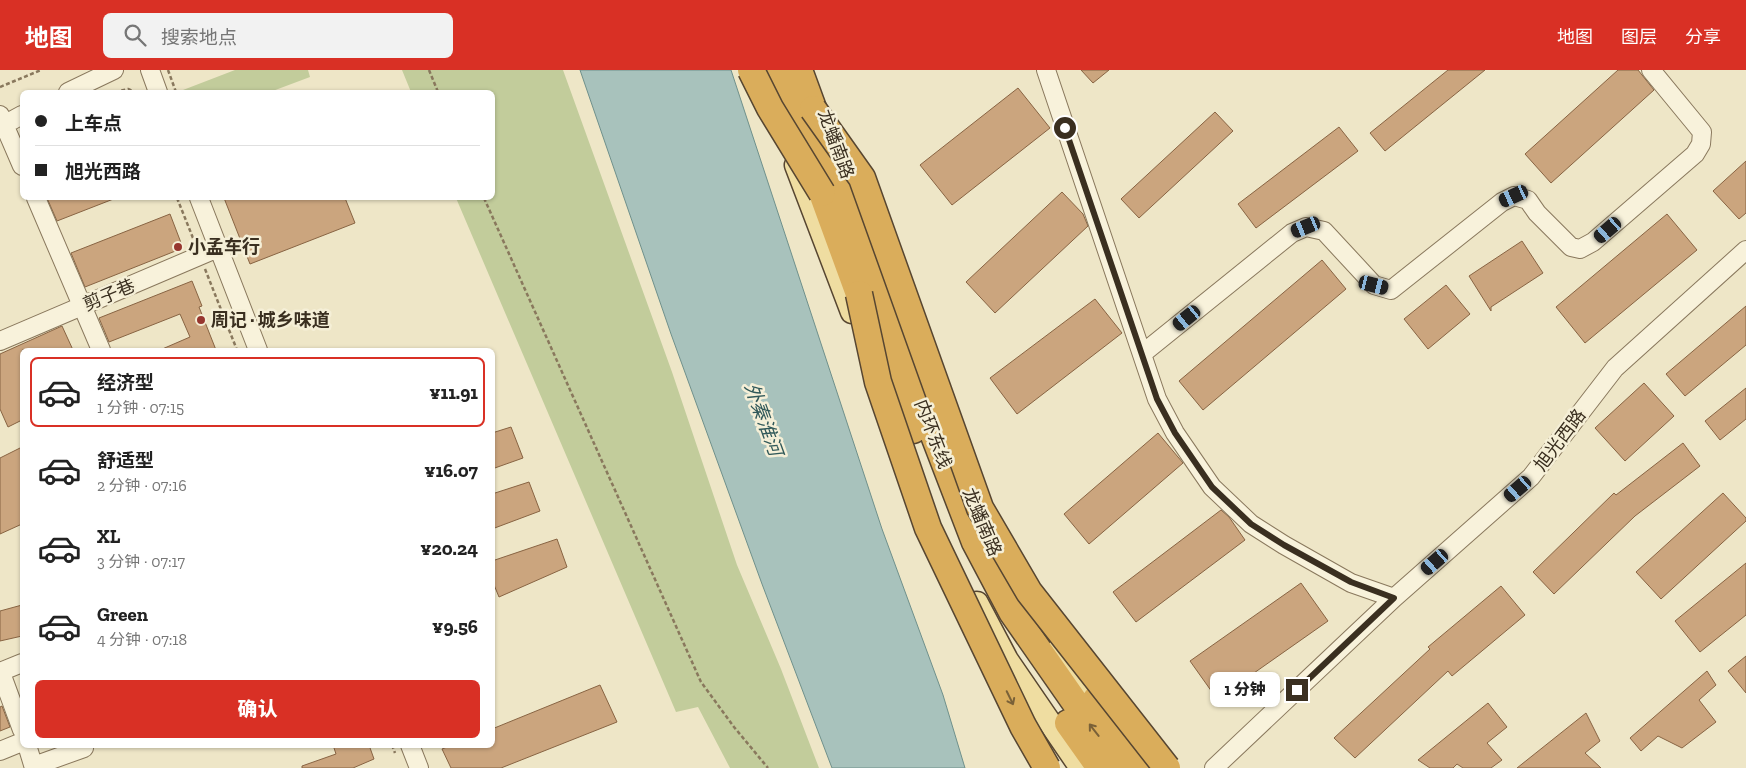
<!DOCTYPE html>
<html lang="zh">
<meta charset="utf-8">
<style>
:root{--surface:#fff;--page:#f2f2f2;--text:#222;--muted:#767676;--line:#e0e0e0;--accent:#d93025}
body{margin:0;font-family:"Zilla Slab","Noto Sans SC",serif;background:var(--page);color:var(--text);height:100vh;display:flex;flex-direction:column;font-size:19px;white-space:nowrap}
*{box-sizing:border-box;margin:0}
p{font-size:16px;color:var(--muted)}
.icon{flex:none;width:28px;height:28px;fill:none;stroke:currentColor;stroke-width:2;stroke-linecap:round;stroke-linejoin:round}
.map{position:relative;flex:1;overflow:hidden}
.side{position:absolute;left:20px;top:278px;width:475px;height:400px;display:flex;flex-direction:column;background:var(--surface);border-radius:8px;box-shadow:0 1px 4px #0004}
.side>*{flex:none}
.guide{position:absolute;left:20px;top:20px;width:475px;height:110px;border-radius:8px;box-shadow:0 1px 4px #0004;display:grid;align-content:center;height:110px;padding:0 15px;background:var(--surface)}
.end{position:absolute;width:22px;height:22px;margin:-11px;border:6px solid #3a2f20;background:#fff;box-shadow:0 0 0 2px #fff}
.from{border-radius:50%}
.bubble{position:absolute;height:35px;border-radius:8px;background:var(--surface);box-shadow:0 1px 4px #0004;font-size:16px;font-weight:800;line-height:35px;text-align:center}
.car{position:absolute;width:15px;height:30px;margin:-15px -8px;border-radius:6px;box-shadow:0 0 4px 1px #0007;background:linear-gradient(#222 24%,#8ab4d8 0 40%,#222 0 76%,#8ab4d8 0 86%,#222 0)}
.guide b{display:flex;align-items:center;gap:18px;height:48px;font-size:19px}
.guide b+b{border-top:1px solid var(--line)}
.guide i{width:12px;height:12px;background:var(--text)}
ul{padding:9px 0 0;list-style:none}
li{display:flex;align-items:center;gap:15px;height:70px;margin:0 10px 8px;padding:0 5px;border:2px solid transparent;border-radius:8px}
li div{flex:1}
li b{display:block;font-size:19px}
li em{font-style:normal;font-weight:800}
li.current{border-color:var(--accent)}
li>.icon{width:45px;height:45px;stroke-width:1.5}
.cta{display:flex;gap:10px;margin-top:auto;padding:10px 15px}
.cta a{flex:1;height:58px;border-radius:8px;background:var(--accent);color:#fff;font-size:20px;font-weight:800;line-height:58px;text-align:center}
header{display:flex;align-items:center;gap:30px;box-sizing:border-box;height:70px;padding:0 25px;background:var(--accent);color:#fff}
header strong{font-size:24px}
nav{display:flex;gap:28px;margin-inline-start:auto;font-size:18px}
.search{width:350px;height:45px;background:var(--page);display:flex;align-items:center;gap:12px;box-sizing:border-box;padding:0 18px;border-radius:8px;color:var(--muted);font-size:19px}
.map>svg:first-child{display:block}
.green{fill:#c2cc9b}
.water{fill:#a8c2bc;stroke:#6f908b}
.building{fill:#cba57e;stroke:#886443}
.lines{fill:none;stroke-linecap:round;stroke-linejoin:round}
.minor-casing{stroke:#89785d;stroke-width:20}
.major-casing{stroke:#574631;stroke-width:25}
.highway-casing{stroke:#574631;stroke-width:29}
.path{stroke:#89785d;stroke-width:2.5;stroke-dasharray:4 2.5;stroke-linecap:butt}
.minor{stroke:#f8f2db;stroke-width:18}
.major{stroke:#efdda1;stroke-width:22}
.highway{stroke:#daad5b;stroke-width:26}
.highway-bridge-casing{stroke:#574631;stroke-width:29;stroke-linecap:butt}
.highway-bridge{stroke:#daad5b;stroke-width:26}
.oneway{stroke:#7a6138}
.route{stroke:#3a2f20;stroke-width:6}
.poi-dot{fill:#97362e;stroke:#f5efd7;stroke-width:2}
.labels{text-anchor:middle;stroke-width:5;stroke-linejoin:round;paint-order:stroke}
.street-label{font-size:18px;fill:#3a2f20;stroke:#f5efd7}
.poi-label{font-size:18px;font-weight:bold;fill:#3a2f20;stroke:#f5efd7;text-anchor:start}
.water-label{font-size:19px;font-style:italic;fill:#305859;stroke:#f5efd7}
</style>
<header>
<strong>地图</strong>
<div class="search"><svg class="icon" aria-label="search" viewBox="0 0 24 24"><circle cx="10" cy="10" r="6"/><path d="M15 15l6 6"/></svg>搜索地点</div>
<nav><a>地图</a><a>图层</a><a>分享</a></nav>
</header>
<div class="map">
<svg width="1746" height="698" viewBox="0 0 1746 698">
<rect width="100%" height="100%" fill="#eee6c7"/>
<path class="green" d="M235 0H308L310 7 270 22H184L183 20Z
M402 0H563L672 302 737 495 781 599 819 698H730L698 637 676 642 456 128H492V22H411Z"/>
<path class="water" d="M580 0H731L882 459 943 625 965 698H832L762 514 671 264Z"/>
<path class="building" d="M1081 0H1109L1093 13Z
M1448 0H1485L1385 81 1370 63Z
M1618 0H1638L1654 20 1551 113 1525 84Z
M1018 18 1050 58 952 135 920 95Z
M1215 42 1233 61 1139 148 1121 129Z
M1339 57 1358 81 1256 158 1238 134Z
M1746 91V143L1739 149 1713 121Z
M1062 122 1083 144 1088 156 995 243 966 212Z
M47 128H116L57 151Z
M224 128H345L355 153 250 194Z
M170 144 183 178 85 217 71 183Z
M1667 144 1697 180 1585 273 1556 237Z
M1522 171 1543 203 1491 237V241L1469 206Z
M1322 190 1346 219 1203 340 1179 311Z
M192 211 202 236 199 237 216 280H160L190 267 180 244 109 272 99 248Z
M1446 215 1470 244 1428 279 1404 249Z
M1095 229 1122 263 1017 344 990 308Z
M1746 236V275L1685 326 1666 304Z
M62 256 73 280H22V350L8 357 0 339V284Z
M1644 313 1674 346 1625 391 1595 358Z
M1746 318V349L1720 370 1705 351Z
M511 357 523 388 492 399V363Z
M1158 363 1183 393 1089 474 1064 444Z
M1683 373 1700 396 1635 446 1554 524 1533 502 1614 423 1616 425Z
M22 377V454L0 464V388Z
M529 412 540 441 492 459V424Z
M1723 423 1746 448V451L1661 529 1636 502Z
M1221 440 1229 447 1245 470 1136 552 1113 522Z
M557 469 567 497 499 527 492 510V491Z
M1746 493V545L1700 582 1675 551Z
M1301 513 1328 551 1217 629 1190 591Z
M1501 516 1525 545 1452 606 1448 601 1355 688 1334 668 1430 579 1428 577Z
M22 535V566L0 571V541Z
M1746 586V623L1728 601Z
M1707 601 1716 615 1699 630 1716 652 1682 678 1658 666 1641 681 1630 668Z
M600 615 617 652 501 698H451L442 679 452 675H492V659Z
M1488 633 1507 657 1487 673 1502 690 1491 698H1463L1457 694 1453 698H1430L1418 690Z
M2 636 10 657 0 661V637Z
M1586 643 1600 671 1585 683 1601 698H1517Z
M333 675H369L374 689 353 698H302V696L336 684Z"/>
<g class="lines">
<defs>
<path id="minor" d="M150 0 158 22
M1046 0 1157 329 1175 363 1212 417 1251 454 1284 475 1351 513 1394 528
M68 22 114 0
M0 45 22 96
M0 57 22 45
M36 128 101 280
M199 128 258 280
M0 271 218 178
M1142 284 1292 163 1306 157 1324 161 1374 215 1391 220 1502 132 1514 126 1528 130 1537 143 1571 177 1580 179 1593 172 1695 84 1701 74 1702 62 1651 0
M4 611 0 602 22 593
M0 612 4 611 22 660
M27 675 34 698
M410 675 419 698
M0 681 22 672
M34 696 84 678
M1214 698 1394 528 1531 407 1615 298 1746 180"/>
<path id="major" d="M796 95 852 242
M977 533 1007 590 1081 698
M1058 580 1107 641"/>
<path id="highway" d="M777 0 859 224 913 360
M799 0 905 290 975 472 1012 542 1088 651 1124 698
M1096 629 1145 698
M1068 653 1100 698"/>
</defs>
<use href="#minor" class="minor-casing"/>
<use href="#major" class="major-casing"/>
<use href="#highway" class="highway-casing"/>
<path class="path" d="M168 0 176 22
M429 0 438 22
M0 17 41 0
M115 22 128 19 135 22
M177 128 195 173
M484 128 701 612 734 657 768 698
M205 199 237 280
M392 675 395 683"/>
<use href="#minor" class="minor"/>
<use href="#major" class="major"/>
<use href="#highway" class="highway"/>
<defs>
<path id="highway-bridge" d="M751 0 770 38 822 123
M813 39 862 108 980 438 1029 522 1167 698
M859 224 878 312 928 458 1023 656 1047 698"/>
</defs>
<use href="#highway-bridge" class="highway-bridge-casing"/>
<use href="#highway-bridge" class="highway-bridge"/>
</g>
<defs><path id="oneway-shaft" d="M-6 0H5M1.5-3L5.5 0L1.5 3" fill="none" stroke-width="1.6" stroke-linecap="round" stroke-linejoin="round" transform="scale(1.25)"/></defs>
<g class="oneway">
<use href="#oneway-shaft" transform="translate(1010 628) rotate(64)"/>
<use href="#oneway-shaft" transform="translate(1094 660) rotate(-128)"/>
</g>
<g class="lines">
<path class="route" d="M1065 58 1157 329 1175 363 1212 417 1251 454 1284 475 1351 512 1394 528 1297 620"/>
</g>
<g class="poi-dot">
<circle cx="178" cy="177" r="5"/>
<circle cx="201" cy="250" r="5"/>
</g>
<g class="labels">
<g class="street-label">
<text transform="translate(836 74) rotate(70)" y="6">龙蟠南路</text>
<text transform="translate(109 225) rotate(-23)" y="6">剪子巷</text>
<text transform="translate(933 364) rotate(69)" y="6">内环东线</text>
<text transform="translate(1560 370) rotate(-53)" y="6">旭光西路</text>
<text transform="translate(982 452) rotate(67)" y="6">龙蟠南路</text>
</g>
<g class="poi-label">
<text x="188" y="183">小孟车行</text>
<text x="211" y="256">周记 · 城乡味道</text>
</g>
<g class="water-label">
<text transform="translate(764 349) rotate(70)" y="7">外秦淮河</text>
</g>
</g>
</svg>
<i class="end from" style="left:1065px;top:58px"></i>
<i class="end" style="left:1297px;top:620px"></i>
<div class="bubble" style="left:1210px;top:602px;width:70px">1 分钟</div>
<i class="car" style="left:1514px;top:126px;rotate:245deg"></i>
<i class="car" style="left:1306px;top:157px;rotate:248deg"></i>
<i class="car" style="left:1608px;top:160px;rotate:229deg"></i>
<i class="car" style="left:1374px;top:215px;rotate:104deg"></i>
<i class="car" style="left:1187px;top:248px;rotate:231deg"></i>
<i class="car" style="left:1518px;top:419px;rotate:229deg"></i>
<i class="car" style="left:1435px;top:492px;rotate:229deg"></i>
<div class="guide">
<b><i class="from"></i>上车点</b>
<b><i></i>旭光西路</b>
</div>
<section class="side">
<ul>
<li class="current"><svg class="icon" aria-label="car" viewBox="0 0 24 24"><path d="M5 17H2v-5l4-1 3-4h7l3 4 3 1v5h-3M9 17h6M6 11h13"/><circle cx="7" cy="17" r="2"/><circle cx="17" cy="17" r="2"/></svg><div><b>经济型</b><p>1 分钟 · 07:15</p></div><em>¥11.91</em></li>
<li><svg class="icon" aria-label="car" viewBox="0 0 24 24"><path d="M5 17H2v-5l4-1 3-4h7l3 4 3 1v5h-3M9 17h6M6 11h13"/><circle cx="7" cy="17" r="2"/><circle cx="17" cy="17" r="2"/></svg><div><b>舒适型</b><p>2 分钟 · 07:16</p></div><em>¥16.07</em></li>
<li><svg class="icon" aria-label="car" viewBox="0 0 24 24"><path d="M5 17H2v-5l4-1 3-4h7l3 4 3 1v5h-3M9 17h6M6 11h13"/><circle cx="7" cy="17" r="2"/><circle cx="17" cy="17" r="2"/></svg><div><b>XL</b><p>3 分钟 · 07:17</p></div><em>¥20.24</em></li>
<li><svg class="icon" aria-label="car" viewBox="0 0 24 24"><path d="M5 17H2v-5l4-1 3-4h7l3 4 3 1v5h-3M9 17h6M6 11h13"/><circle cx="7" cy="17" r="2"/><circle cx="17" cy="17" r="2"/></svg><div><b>Green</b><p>4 分钟 · 07:18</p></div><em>¥9.56</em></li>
</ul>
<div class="cta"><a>确认</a></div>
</section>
</div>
